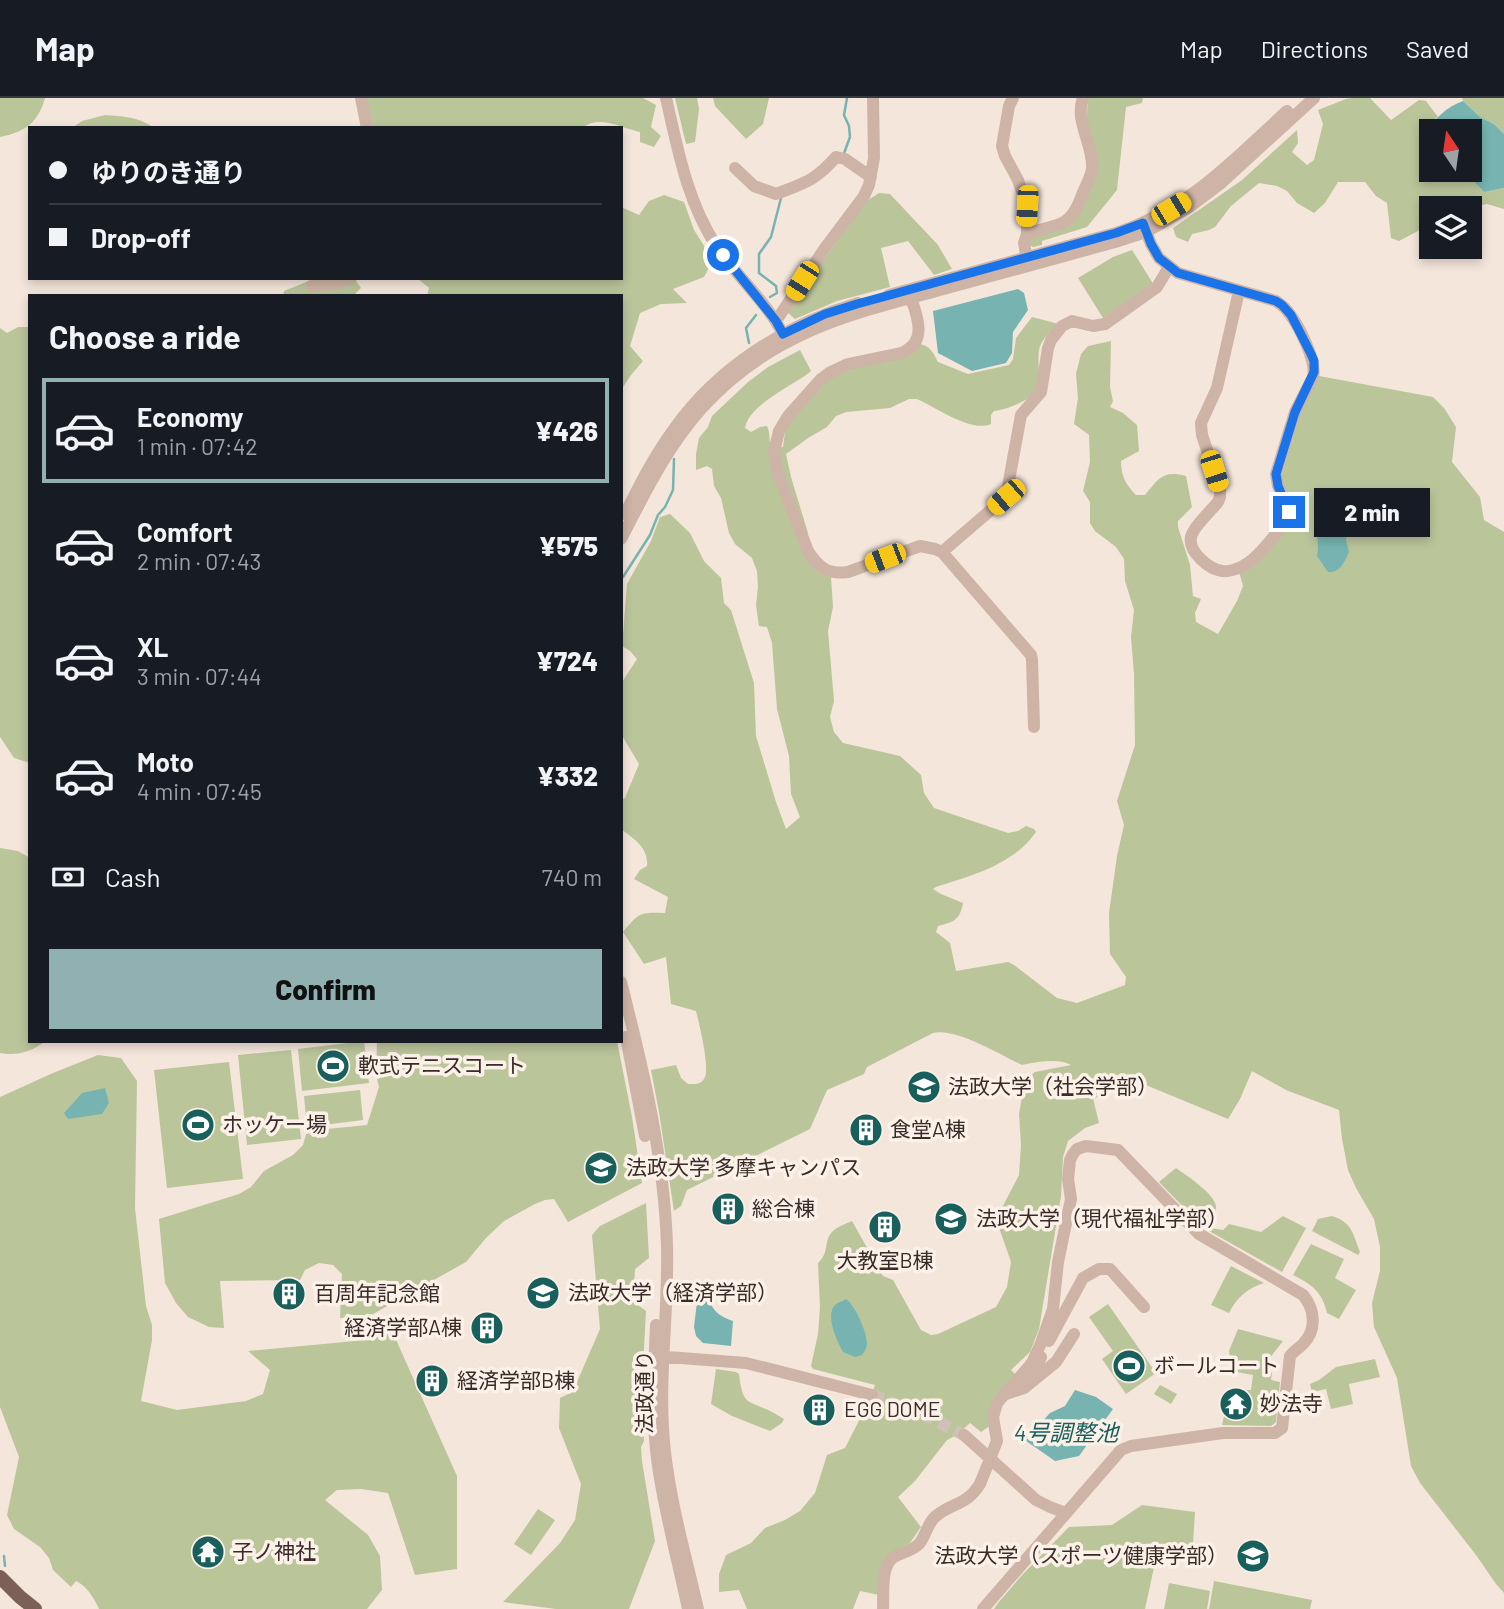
<!DOCTYPE html>
<meta charset="utf-8">
<style>
:root{--surface:#171b24;--page:#20242c;--text:#f1f3f6;--muted:#9ea1a6;--line:#363941;--accent:#90b0b1}
body{margin:0;font-family:Barlow,"Noto Sans JP",sans-serif;background:var(--page);color:var(--text);height:100vh;display:flex;flex-direction:column;font-size:26px;white-space:nowrap}
*{box-sizing:border-box;margin:0}
p{font-size:23px;color:var(--muted)}
.icon{flex:none;width:38px;height:38px;fill:none;stroke:currentColor;stroke-width:2;stroke-linecap:round;stroke-linejoin:round}
.map{position:relative;flex:1;overflow:hidden}
.sheet{position:absolute;left:28px;top:196px;width:595px;height:749px;display:flex;flex-direction:column;background:var(--surface);border-radius:0px;box-shadow:0 4px 10px #0003}
.sheet>*{flex:none}
.guide{position:absolute;left:28px;top:28px;width:595px;height:154px;border-radius:0px;box-shadow:0 4px 10px #0003;display:grid;align-content:center;height:154px;padding:0 21px;background:var(--surface)}
.needle{width:46px;rotate:347deg}
.fabs{position:absolute;left:1419px;top:21px;display:grid;gap:14px}
.fabs a{display:grid;place-items:center;width:63px;height:63px;border-radius:0px;background:var(--surface);box-shadow:0 4px 10px #0003;font-size:35px}
.end{position:absolute;width:32px;height:32px;margin:-16px;border:9px solid #1a73e8;background:#fff;box-shadow:0 0 0 4px #fff}
.from{border-radius:50%}
.bubble{position:absolute;height:49px;border-radius:0px;background:var(--surface);box-shadow:0 4px 10px #0003;font-size:23px;font-weight:800;line-height:49px;text-align:center}
.car{position:absolute;width:21px;height:42px;margin:-21px -10px;border-radius:9px;box-shadow:0 0 5px 2px #0007;background:linear-gradient(#f5c518 24%,#345 0 40%,#f5c518 0 76%,#345 0 86%,#f5c518 0)}
.guide b{display:flex;align-items:center;gap:24px;height:66px;font-size:26px}
.guide b+b{border-top:2px solid var(--line)}
.guide i{width:18px;height:18px;background:var(--text)}
ul{padding:0;list-style:none}
li{display:flex;align-items:center;gap:21px;height:105px;margin:0 14px 10px;padding:0 7px;border:4px solid transparent;border-radius:0px}
li div{flex:1}
li b{display:block;font-size:26px}
li em{font-style:normal;font-weight:800}
li.current{border-color:var(--accent)}
li>.icon{width:63px;height:63px;stroke-width:1.5}
h2{padding:0 21px;font-size:32px;line-height:84px}
.pay{display:flex;align-items:center;gap:18px;height:77px;padding:0 21px;font-size:26px}
.pay p{margin-inline-start:auto}
.cta{display:flex;gap:14px;margin-top:auto;padding:14px 21px}
.cta a{flex:1;height:80px;border-radius:0px;background:var(--accent);color:#111;font-size:28px;font-weight:800;line-height:80px;text-align:center}
header{display:flex;align-items:center;gap:42px;box-sizing:border-box;height:98px;padding:0 35px;background:var(--surface);border-bottom:2px solid var(--line)}
header strong{font-size:33px}
nav{display:flex;gap:38px;margin-inline-start:auto;font-size:24px}
.map>svg:first-child{display:block}
.green{fill:#bbc59a}
.water{fill:#77b4b1}
.lines{fill:none;stroke-linecap:round;stroke-linejoin:round}
.stream{stroke:#77b4b1;stroke-width:2.5}
.minor-tunnel{stroke:#cfc1b7;stroke-width:12;stroke-dasharray:12 6;stroke-linecap:butt}
.minor{stroke:#ceb4a6;stroke-width:12}
.major{stroke:#7c6057;stroke-width:14}
.route{stroke:#1a73e8;stroke-width:9}
.labels{text-anchor:middle;stroke-width:7;stroke-linejoin:round;paint-order:stroke}
.poi-label{font-size:21px;fill:#392b27;stroke:#fbf1e8;text-anchor:start}
.street-label{font-size:21px;fill:#392b27;stroke:#fbf1e8}
.water-label{font-size:23px;font-style:italic;fill:#195f5c;stroke:#fbf1e8}
</style>
<header>
<strong>Map</strong>
<nav><a>Map</a><a>Directions</a><a>Saved</a></nav>
</header>
<div class="map">
<svg width="1504" height="1511" viewBox="0 0 1504 1511">
<rect width="100%" height="100%" fill="#f4e6db"/>
<path class="green" d="M0 0H45C38 25 25 34 0 39Z
M366 0H643L656 7 651 29 661 38 654 49 640 44V34C621 30 600 16 582 30H373Z
M675 0H697L699 11 695 44 686 46Z
M713 0H769L763 26 746 41 715 8Z
M1088 0H1143L1142 5 1126 9 1117 92 1087 129 1042 143V147L1033 149 1027 146 1030 139 1059 130 1095 71 1086 27Z
M1352 0H1370L1391 22 1419 2 1426 3 1438 19 1430 24 1426 36 1431 42 1432 72H1457L1471 81 1484 94 1504 90V111L1487 106 1467 110H1432L1431 126 1399 143 1391 140 1387 105 1376 98 1365 84H1338L1325 105 1314 115 1297 105 1287 93 1277 88 1259 85 1231 108 1215 129 1209 132 1192 136 1188 144 1176 139 1173 130 1242 82 1297 32 1298 45 1292 54 1307 67 1314 62 1323 26 1318 12 1346 1Z
M1462 0H1504V36L1494 26 1480 19 1463 3Z
M105 17C123 18 139 19 154 30H72L82 23Z
M879 95 890 96 938 147 952 171 934 177 908 143 881 150 890 189 837 203 795 221 787 214 865 104Z
M664 97 684 104 694 132 713 162 704 179 673 191 687 205 661 206 640 215 630 248 643 263 631 277 621 292V198H427L429 190 417 180H621V109L639 117 649 103Z
M1132 152 1154 187 1103 220 1078 180 1113 159Z
M316 180H354L361 190 353 198H283L284 193Z
M1032 219 1059 226C1051 233 1041 241 1039 252 1037 263 1041 281 1037 291 1033 302 1005 312 994 313L991 317V326C972 335 935 309 917 301H909L890 310 846 314 836 318 827 329 808 340 786 356 791 379 808 435 799 439C808 460 808 471 831 479L833 509 828 533 834 603 830 619 834 634 843 645 900 658 921 677 924 695 934 710 1008 735 1018 733 1026 728 1034 731 1036 734C1013 767 971 778 936 789L933 791 941 796 963 805C960 822 954 824 938 828L936 834 950 845 956 873 1008 864 1014 867 1057 900 1077 905 1125 887 1126 879 1110 856 1109 815 1117 758 1124 727 1117 703 1135 647 1134 576 1131 539 1134 512 1125 483 1124 461 1116 449 1095 433 1090 425V404L1083 393 1090 364 1089 337 1074 326 1078 300 1076 276 1081 256 1088 248 1111 243 1110 289 1113 303 1110 309 1123 315 1137 327 1139 353 1121 363C1121 378 1126 387 1136 397H1145C1159 380 1163 372 1186 378L1192 409 1178 423V429L1190 467 1193 498 1201 501 1195 515 1196 524 1218 536 1237 503 1243 488 1237 467 1293 421 1281 380 1301 312 1319 278 1433 299 1444 310 1456 329 1452 364 1480 399 1484 422 1504 434V1495L1496 1486 1476 1457 1420 1385 1411 1368 1397 1280 1374 1229 1372 1205 1380 1173V1149L1374 1121 1356 1090 1348 1072 1342 1041 1339 1012 1286 992 1252 973 1240 1001 1228 1021 1141 985 1114 987 1107 997 1093 1000 1099 1025 1085 1030 1068 1043 1063 1059 1061 1098 1039 1231 1030 1254 1011 1272 1016 1277 991 1327 981 1334 970 1325 957 1337 947 1342 915 1383 898 1399 921 1429 910 1445 885 1459 879 1497 860 1493 853 1511H747L739 1492 719 1494V1476L726 1457 751 1445 765 1430 785 1422 800 1413 815 1395 827 1357 845 1350 870 1301 875 1287 813 1271 811 1268 818 1236 820 1209 818 1165C830 1154 823 1144 832 1134 837 1129 845 1126 852 1123L883 1178 893 1182 921 1232 931 1237 938 1236 996 1209 1007 1189 1011 1164 996 1121 1019 1077 1021 1047 1019 1016 1025 982 1035 974 1071 967C1057 960 1037 964 1022 967 1001 957 955 929 933 935L867 969 864 976 827 992 810 1031 687 1092 681 1108 674 1113 659 1014 651 972 676 967 681 980 688 986C694 986 700 987 704 981 711 972 699 925 696 913L671 906 666 859 644 866 623 834C639 814 641 814 665 815L668 799 634 781 640 772 647 768C649 750 634 741 621 731V702L625 700 639 666 621 636 622 584 637 561 630 553 622 548 627 486 651 443 660 419 670 416 690 435 704 463 721 480 724 505 731 512 754 585 756 638 776 704 786 731 800 719 791 696 789 658 777 611 772 545 767 529 759 528 756 507 758 489 757 473 752 460 735 446 729 435 721 400 714 388 712 371 707 368 696 372V356L699 340 708 329 712 318 748 284 768 269 800 252 811 273C793 288 749 306 745 330L751 334 760 329 767 328C771 336 768 343 772 349H783L785 334 792 321 828 279 919 246C930 247 934 256 938 264L968 276 1009 267 1013 261 1016 240Z
M18 229H30V665L14 660 0 639V230L7 235Z
M0 750 18 753 30 760V943H45C32 954 16 958 0 955Z
M364 943 369 985 302 993 298 951Z
M377 943H617L632 1019 642 1085 568 1124 554 1101 545 1102 535 1106 504 1123 486 1140 466 1164 373 1216 340 1220 342 1176 333 1167 319 1165 305 1172 300 1182 220 1183 224 1230 209 1229 188 1219 176 1205 165 1185 159 1121 239 1096 251 1089 264 1073 293 1057 303 1047 307 1033 367 1027 379 989 376 977Z
M291 952 301 1041 247 1047 238 957Z
M98 957 121 960 137 983 135 1110 146 1208 152 1227V1242L141 1303 177 1312 246 1303 263 1296 270 1272 248 1253 355 1243 393 1235 457 1378V1471L415 1477 388 1395 361 1391 337 1392 325 1402 368 1437 380 1458 382 1492 367 1511H99C94 1500 87 1488 76 1483L71 1489 53 1472 49 1460 40 1449 14 1431 7 1417 19 1359 0 1309V999L53 975Z
M229 964 243 1081 167 1090 154 972Z
M360 992 363 1022 307 1029 304 998Z
M1176 1070C1186 1077 1217 1097 1216 1110 1215 1119 1206 1123 1200 1126L1159 1084Z
M646 1105 649 1160 635 1171 633 1203 646 1213 642 1289 639 1293V1305L646 1311V1324L643 1325 644 1343 641 1349 642 1363 655 1443 629 1511H556L503 1504 560 1445 575 1422 581 1386 559 1330 560 1300 570 1295 577 1284 600 1231 592 1137 600 1128Z
M1283 1118 1306 1130 1282 1174 1209 1133 1211 1130 1223 1132 1229 1126 1261 1134Z
M1332 1118C1352 1124 1353 1136 1360 1154L1358 1157 1312 1133 1318 1121Z
M1311 1146 1344 1161 1335 1180 1356 1192 1339 1221 1327 1215C1322 1193 1312 1187 1293 1177Z
M1231 1168 1264 1185C1248 1190 1237 1199 1229 1215L1211 1207Z
M1108 1206 1156 1275 1126 1296 1102 1261 1113 1253 1089 1219Z
M1238 1231 1283 1243 1266 1265 1264 1273 1272 1275 1271 1282 1280 1284 1276 1324 1271 1328 1222 1327 1225 1314 1242 1316 1246 1292H1251L1253 1277 1232 1273 1229 1253Z
M1375 1261 1380 1279 1349 1286 1353 1306 1331 1311 1326 1291 1312 1294 1310 1286 1319 1282 1336 1269Z
M716 1271 736 1274 739 1276C743 1310 748 1301 774 1315 777 1317 781 1319 784 1321L782 1325 770 1333 732 1318 711 1306Z
M1160 1287 1177 1296 1171 1306 1154 1296Z
M1142 1407 1195 1414 1193 1445 1155 1465 1145 1511H994L998 1505 1023 1476 1069 1429 1112 1427Z
M538 1411 555 1422 531 1457 514 1446Z
M1214 1483 1312 1502 1310 1511H1209Z
M1169 1485 1210 1493 1207 1511H1164Z"/>
<path class="water" d="M1463 3 1480 19 1494 26 1504 36V90L1484 94 1471 81 1457 72H1470V33H1432L1431 42 1426 36C1435 20 1445 10 1463 3Z
M1018 191 1024 195 1028 212 1013 234 1012 255 1006 265 972 273 938 255 933 213Z
M1339 416 1347 421 1346 442 1349 454C1344 464 1341 475 1328 474L1317 458C1322 438 1305 418 1339 416Z
M105 990 109 1005 102 1016 68 1021 64 1015 82 995Z
M706 1181C709 1203 709 1215 733 1223L731 1248 703 1245 696 1238 694 1229 699 1187Z
M846 1201C855 1207 868 1236 867 1247 866 1251 865 1253 862 1257L855 1259 843 1254C837 1243 824 1216 836 1206 839 1204 843 1203 846 1201Z
M1075 1292 1096 1299 1113 1311 1079 1358 1055 1363 1016 1336 1036 1330 1050 1315 1065 1308Z"/>
<g class="lines">
<path class="stream" d="M843 58 850 39 849 28 844 17 847 0
M770 199 777 195 776 188 759 175V156L771 139 781 100
M749 245 746 230 756 217
M621 480 623 479 650 437 658 417 665 409 673 392 674 361
M4 1458 5 1468"/>
<path class="minor-tunnel" d="M872 1297 924 1317 964 1337"/>
<path class="minor" d="M361 0 367 30
M666 0C678 52 687 104 717 149 738 180 769 206 785 240
M1013 0 1009 8 1002 48 1005 58 1018 82 1027 108V136
M735 70 754 88 776 96C804 85 815 83 836 59L845 61 871 79
M1143 126 1151 146 1159 160 1178 175 1276 203C1281 207 1286 210 1289 215 1299 228 1317 263 1313 279L1295 314 1276 376 1278 388 1289 414V420C1277 434 1258 461 1243 468 1237 471 1229 474 1222 473 1209 471 1188 454 1191 439 1193 429 1211 413 1218 404L1220 399V391L1202 337 1201 325 1217 290 1239 193
M1028 168 1024 145 1027 136C1038 131 1053 130 1064 124 1074 118 1078 107 1082 97 1085 89 1091 79 1092 71 1094 47 1074 23 1083 0
M311 188 334 186 351 180
M909 194C916 215 930 244 901 255L848 266 829 275 821 281 788 318 779 333 774 354 777 373 808 453C818 469 828 477 848 474L920 448 935 451 942 454 1031 557 1032 562 1034 629
M889 197 1116 135C1189 111 1232 63 1287 13
M776 223 825 150 864 98 869 87 874 60 873 0
M625 416C640 386 654 358 674 331 718 269 785 227 858 205
M621 441C645 395 667 349 702 310 773 232 854 215 951 189 1005 174 1060 159 1115 144L1146 134 1191 108 1220 86 1314 0
M942 454 1006 399 1021 317 1041 294 1048 250 1051 242 1062 228 1072 223 1093 228 1105 226 1157 189 1169 169
M621 884C643 970 664 1058 667 1147 669 1216 657 1285 665 1354 671 1407 686 1459 698 1511
M626 939 645 1038
M656 1227C654 1274 651 1321 658 1368 665 1416 678 1463 688 1511
M1049 1243 1083 1180 1099 1171H1110L1144 1209
M655 1258 746 1265 872 1297
M1030 1285 1041 1259
M1003 1297 1024 1290 1056 1264 1074 1236
M964 1337 1036 1402 1050 1409 1066 1415
M883 1511C884 1496 880 1468 894 1459 902 1454 912 1453 919 1446 926 1438 927 1425 936 1418 953 1404 966 1408 980 1386L997 1343 993 1319 997 1305 1032 1265 1041 1245 1053 1211 1058 1164 1071 1101 1068 1081 1070 1062 1073 1056 1077 1051 1086 1048 1118 1052 1199 1136 1303 1197C1315 1211 1317 1232 1303 1246 1299 1250 1294 1253 1290 1258L1282 1330 1275 1335H1223L1131 1348 1121 1352 983 1511"/>
<path class="major" d="M0 1479 20 1499 35 1511"/>
</g>
<g class="lines">
<path class="route" d="M723 157 776 223 783 236 825 216 857 206 1116 135 1143 125 1151 146 1159 160 1178 175 1276 203 1282 207 1291 217 1311 256 1314 263V274L1295 314 1276 376 1278 388 1289 414"/>
</g>
<defs>
<symbol id="stadium-disc" viewBox="-11 -11 22 22"><circle r="9.5" fill="#195f5c" stroke="#fbf1e8"/><path d="M0-5a6.5 5 0 1 0 0 10a6.5 5 0 1 0 0-10ZM-3.5-1.8h7v3.6h-7Z" fill="#fff"/></symbol>
<symbol id="university-disc" viewBox="-11 -11 22 22"><circle r="9.5" fill="#195f5c" stroke="#fbf1e8"/><path d="M0-5L7-2L0 1L-7-2ZM-4 1L0 2.5L4 1V4Q0 6-4 4Z" fill="#fff"/></symbol>
<symbol id="building-disc" viewBox="-11 -11 22 22"><circle r="9.5" fill="#195f5c" stroke="#fbf1e8"/><path d="M-4-6H4V6H1V3H-1V6H-4ZM-2.5-4.3h1.7v1.8h-1.7ZM.8-4.3h1.7v1.8H.8ZM-2.5-1h1.7V.8h-1.7ZM.8-1h1.7V.8H.8Z" fill="#fff"/></symbol>
<symbol id="temple-disc" viewBox="-11 -11 22 22"><circle r="9.5" fill="#195f5c" stroke="#fbf1e8"/><path d="M0-6L5-2H3V0L6.5 2.5H4V6H1.5V3h-3V6H-4V2.5H-6.5L-3 0V-2H-5Z" fill="#fff"/></symbol>
</defs>
<g fill-rule="evenodd">
<use href="#stadium-disc" x="314" y="949" width="38" height="38"/>
<use href="#university-disc" x="905" y="970" width="38" height="38"/>
<use href="#stadium-disc" x="179" y="1008" width="38" height="38"/>
<use href="#building-disc" x="847" y="1013" width="38" height="38"/>
<use href="#university-disc" x="582" y="1051" width="38" height="38"/>
<use href="#building-disc" x="709" y="1092" width="38" height="38"/>
<use href="#university-disc" x="932" y="1102" width="38" height="38"/>
<use href="#building-disc" x="866" y="1110" width="38" height="38"/>
<use href="#university-disc" x="524" y="1176" width="38" height="38"/>
<use href="#building-disc" x="270" y="1177" width="38" height="38"/>
<use href="#building-disc" x="468" y="1211" width="38" height="38"/>
<use href="#stadium-disc" x="1110" y="1249" width="38" height="38"/>
<use href="#building-disc" x="413" y="1264" width="38" height="38"/>
<use href="#temple-disc" x="1217" y="1287" width="38" height="38"/>
<use href="#building-disc" x="800" y="1293" width="38" height="38"/>
<use href="#temple-disc" x="189" y="1435" width="38" height="38"/>
<use href="#university-disc" x="1234" y="1439" width="38" height="38"/>
</g>
<g class="labels">
<g class="poi-label">
<text x="358" y="975">軟式テニスコート</text>
<text x="948" y="996">法政大学（社会学部）</text>
<text x="222" y="1034">ホッケー場</text>
<text x="890" y="1039">食堂A棟</text>
<text x="626" y="1077">法政大学 多摩キャンパス</text>
<text x="752" y="1118">総合棟</text>
<text x="976" y="1128">法政大学（現代福祉学部）</text>
<text x="885" y="1170" text-anchor="middle">大教室B棟</text>
<text x="568" y="1202">法政大学（経済学部）</text>
<text x="314" y="1203">百周年記念館</text>
<text x="462" y="1237" text-anchor="end">経済学部A棟</text>
<text x="1154" y="1275">ボールコート</text>
<text x="457" y="1290">経済学部B棟</text>
<text x="1260" y="1313">妙法寺</text>
<text x="844" y="1319">EGG DOME</text>
<text x="232" y="1461">子ノ神社</text>
<text x="1228" y="1465" text-anchor="end">法政大学（スポーツ健康学部）</text>
</g>
<g class="street-label">
<text transform="translate(645 1294) rotate(-90)" y="7">法政通り</text>
</g>
<g class="water-label">
<text x="1066" y="1343">4号調整池</text>
</g>
</g>
</svg>
<div class="fabs">
<a><svg class="needle" viewBox="-14 -14 28 28"><path d="M0-13l5 13h-10z" fill="#e53935"/><path d="M0 13l5-13h-10z" fill="#9ea1a6"/></svg></a>
<a><svg class="icon" aria-label="layers" viewBox="0 0 24 24"><path d="M12 4l9 5-9 5-9-5zM3 14l9 5 9-5"/></svg></a>
</div>
<i class="end from" style="left:723px;top:157px"></i>
<i class="end" style="left:1289px;top:414px"></i>
<div class="bubble" style="left:1314px;top:390px;width:116px">2 min</div>
<i class="car" style="left:1027px;top:108px;rotate:183deg"></i>
<i class="car" style="left:1171px;top:111px;rotate:59deg"></i>
<i class="car" style="left:802px;top:183px;rotate:212deg"></i>
<i class="car" style="left:1214px;top:373px;rotate:162deg"></i>
<i class="car" style="left:1006px;top:399px;rotate:229deg"></i>
<i class="car" style="left:885px;top:460px;rotate:249deg"></i>
<div class="guide">
<b><i class="from"></i>ゆりのき通り</b>
<b><i></i>Drop-off</b>
</div>
<section class="sheet">
<h2>Choose a ride</h2>
<ul>
<li class="current"><svg class="icon" aria-label="car" viewBox="0 0 24 24"><path d="M5 17H2v-5l4-1 3-4h7l3 4 3 1v5h-3M9 17h6M6 11h13"/><circle cx="7" cy="17" r="2"/><circle cx="17" cy="17" r="2"/></svg><div><b>Economy</b><p>1 min · 07:42</p></div><em>¥426</em></li>
<li><svg class="icon" aria-label="car" viewBox="0 0 24 24"><path d="M5 17H2v-5l4-1 3-4h7l3 4 3 1v5h-3M9 17h6M6 11h13"/><circle cx="7" cy="17" r="2"/><circle cx="17" cy="17" r="2"/></svg><div><b>Comfort</b><p>2 min · 07:43</p></div><em>¥575</em></li>
<li><svg class="icon" aria-label="car" viewBox="0 0 24 24"><path d="M5 17H2v-5l4-1 3-4h7l3 4 3 1v5h-3M9 17h6M6 11h13"/><circle cx="7" cy="17" r="2"/><circle cx="17" cy="17" r="2"/></svg><div><b>XL</b><p>3 min · 07:44</p></div><em>¥724</em></li>
<li><svg class="icon" aria-label="car" viewBox="0 0 24 24"><path d="M5 17H2v-5l4-1 3-4h7l3 4 3 1v5h-3M9 17h6M6 11h13"/><circle cx="7" cy="17" r="2"/><circle cx="17" cy="17" r="2"/></svg><div><b>Moto</b><p>4 min · 07:45</p></div><em>¥332</em></li>
</ul>
<div class="pay"><svg class="icon" aria-label="cash" viewBox="0 0 24 24"><path d="M3 7h18v10H3z"/><circle cx="12" cy="12" r="2"/></svg>Cash<p>740 m</p></div>
<div class="cta"><a>Confirm</a></div>
</section>
</div>
